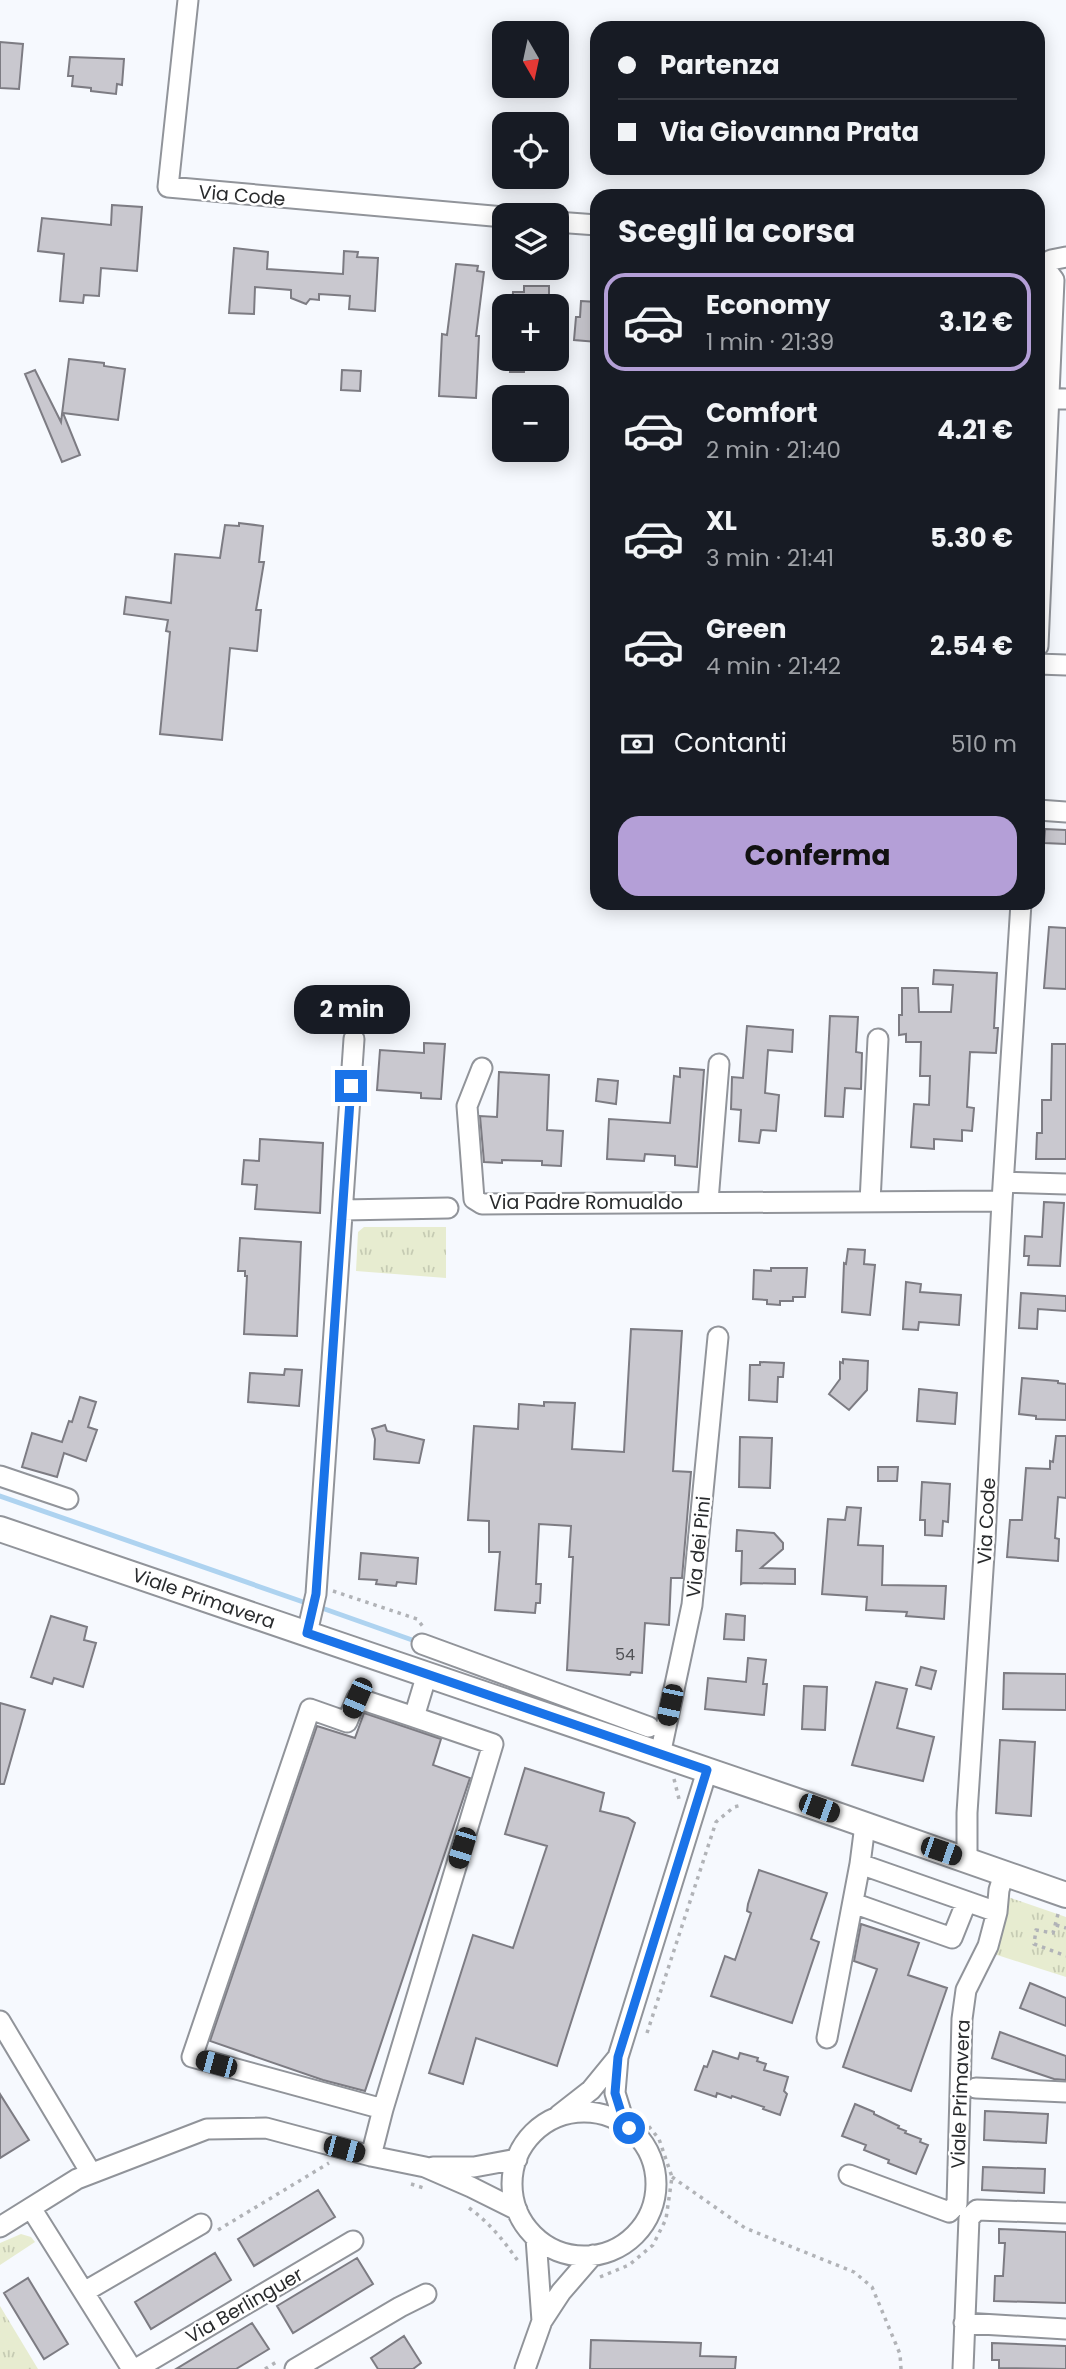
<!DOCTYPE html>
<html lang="it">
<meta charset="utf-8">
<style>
:root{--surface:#171b24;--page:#242831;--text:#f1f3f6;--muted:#9ea1a6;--line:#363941;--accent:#b49fd7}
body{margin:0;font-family:Poppins,sans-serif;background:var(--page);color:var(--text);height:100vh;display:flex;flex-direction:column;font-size:26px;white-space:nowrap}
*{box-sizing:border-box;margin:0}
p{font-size:23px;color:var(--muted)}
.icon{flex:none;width:38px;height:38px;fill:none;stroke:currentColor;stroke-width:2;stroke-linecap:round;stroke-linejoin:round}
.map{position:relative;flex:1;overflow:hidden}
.drawer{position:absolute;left:590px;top:189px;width:455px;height:721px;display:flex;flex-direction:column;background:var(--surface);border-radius:21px;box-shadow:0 4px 18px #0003}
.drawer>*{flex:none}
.top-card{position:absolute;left:590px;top:21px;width:455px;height:154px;border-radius:21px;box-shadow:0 4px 18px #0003;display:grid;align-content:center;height:154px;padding:0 28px;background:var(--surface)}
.needle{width:46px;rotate:171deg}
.controls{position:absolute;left:492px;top:21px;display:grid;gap:14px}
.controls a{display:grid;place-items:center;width:77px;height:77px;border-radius:14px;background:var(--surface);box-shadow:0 4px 18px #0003;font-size:35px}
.end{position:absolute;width:32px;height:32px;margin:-16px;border:9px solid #1a73e8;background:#fff;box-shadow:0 0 0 4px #fff}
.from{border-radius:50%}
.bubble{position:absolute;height:49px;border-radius:21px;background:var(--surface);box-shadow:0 4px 18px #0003;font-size:23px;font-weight:700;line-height:49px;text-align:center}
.car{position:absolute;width:21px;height:42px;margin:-21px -10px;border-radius:9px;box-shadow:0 0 5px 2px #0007;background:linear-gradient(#222 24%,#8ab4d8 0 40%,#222 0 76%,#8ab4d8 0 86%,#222 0)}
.top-card b{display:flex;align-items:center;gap:24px;height:66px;font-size:26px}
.top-card b+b{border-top:2px solid var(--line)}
.top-card i{width:18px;height:18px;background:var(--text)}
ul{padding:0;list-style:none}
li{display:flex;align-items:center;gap:21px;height:98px;margin:0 14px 10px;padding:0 14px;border:4px solid transparent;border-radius:21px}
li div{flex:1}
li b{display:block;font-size:26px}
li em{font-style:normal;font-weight:700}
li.active{border-color:var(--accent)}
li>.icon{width:63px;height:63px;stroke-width:1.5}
h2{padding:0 28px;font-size:32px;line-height:84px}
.pay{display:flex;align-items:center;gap:18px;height:77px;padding:0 28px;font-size:26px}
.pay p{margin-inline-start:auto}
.button{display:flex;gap:14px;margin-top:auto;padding:14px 28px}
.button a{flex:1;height:80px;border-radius:21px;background:var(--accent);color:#111;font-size:28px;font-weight:700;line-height:80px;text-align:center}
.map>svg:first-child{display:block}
.grass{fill:url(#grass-tufts)}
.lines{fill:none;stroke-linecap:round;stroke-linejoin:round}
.stream{stroke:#aed3f0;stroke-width:5}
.building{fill:#c9c8cf;stroke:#7d7c83;stroke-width:2}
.minor-casing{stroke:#91949a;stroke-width:23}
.major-casing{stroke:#91949a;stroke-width:28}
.path{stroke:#b1b3b7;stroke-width:3.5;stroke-dasharray:3.5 5;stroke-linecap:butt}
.minor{stroke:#fff;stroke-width:19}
.major{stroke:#fff;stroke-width:24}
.route{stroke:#1a73e8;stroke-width:9}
.labels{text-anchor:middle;stroke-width:5;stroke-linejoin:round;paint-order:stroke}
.number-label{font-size:16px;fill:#515256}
.street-label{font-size:19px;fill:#292b2d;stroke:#fff}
</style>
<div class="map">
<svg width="1066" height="2369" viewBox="0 0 1066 2369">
<defs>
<pattern id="grass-tufts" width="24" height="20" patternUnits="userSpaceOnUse" patternTransform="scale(1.75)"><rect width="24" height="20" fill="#e7ecd0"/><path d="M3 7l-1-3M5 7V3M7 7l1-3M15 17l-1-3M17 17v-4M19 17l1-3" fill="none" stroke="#c6cbb3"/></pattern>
</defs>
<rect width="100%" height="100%" fill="#f6f9fe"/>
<path class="grass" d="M364 1227H446V1278L356 1271 358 1232Z
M1005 1896 1066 1917V1977L994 1954 999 1942Z
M21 2234 31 2237 35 2242 0 2265V2243Z
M0 2306 38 2369H0Z"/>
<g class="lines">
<path class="stream" d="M0 1496 309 1604
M319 1607 415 1641"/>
</g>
<path class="building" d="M0 42 23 44 19 89 0 88Z
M70 57 124 59 122 85 117 84 116 94 91 91V88L72 86 73 76H68Z
M112 205 142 207 137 271 101 268 99 296 84 295 83 303 60 301 64 254 38 251 42 218 111 225Z
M234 248 268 252 267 269 343 274 344 251 358 252 357 257 378 258 375 311 349 309 350 296 319 294V300L310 299 306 304 291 298V290L255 287 254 314 229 313Z
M456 264 478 266 477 271 484 272 476 336H479L476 398 439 396 442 334 447 335Z
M524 286H549V306H512L513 292H524Z
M581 301 597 302V342L574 340 576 317H580Z
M69 359 104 363V366L125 369 118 420 63 413 80 455 62 462 25 374 35 370 61 422Z
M511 359H525L524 372H510Z
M342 370 361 371 360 391 341 390Z
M239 523 263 526 259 562H264L256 610H261L257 651 230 648 222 740 160 734 170 632 166 631 168 620 124 614 126 597 171 603 175 554 220 558 225 525 239 526Z
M1045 829 1066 830V844L1044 843Z
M1049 927 1066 928V989L1044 988Z
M934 970 997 973 994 1028H998L996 1053 970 1052 967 1107 974 1108 972 1131 962 1130V1141L934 1139V1149L911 1147 914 1104 929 1105 930 1076H920L921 1042H906V1034L899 1035V1015H902V988H918L919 1012H951L953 985 933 984Z
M830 1016 858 1017 856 1052 862 1053 861 1089 845 1088 843 1117 825 1116Z
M747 1026 793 1030 792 1052 768 1050 765 1093 779 1095 776 1131 761 1130 759 1143 739 1141 741 1110 731 1109 732 1077 743 1078Z
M424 1043 445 1044 441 1099 421 1098V1093L377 1090 380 1050 424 1053Z
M1052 1044H1066V1159H1036L1037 1133H1042V1100H1051Z
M680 1068 704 1070 697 1167 675 1165V1156L645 1154 644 1161 607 1159 609 1119 670 1123 674 1076 680 1077Z
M499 1072 549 1075 547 1130 563 1131 561 1166 542 1165V1161L502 1160V1163L484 1162 480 1116 497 1117Z
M598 1079 618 1081 616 1104 596 1101Z
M260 1139 323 1143 320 1213 255 1209 257 1185 242 1184 244 1160 259 1161Z
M1044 1202 1064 1203 1060 1266 1028 1265 1029 1256H1024L1025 1236 1042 1237Z
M240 1238 301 1242 297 1336 244 1334 247 1276H245V1271H238Z
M848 1249 865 1250 864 1264 875 1265 870 1315 842 1312 844 1263 846 1264Z
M771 1268H807L805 1297H793V1301H780V1305L767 1304V1300L753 1299 754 1270 771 1271Z
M906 1282 921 1284 920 1292 961 1295 959 1325 919 1322 918 1330 903 1329Z
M1021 1293 1066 1296V1311L1038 1309 1037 1329 1019 1328Z
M631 1329 682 1331 673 1471 691 1472 682 1578H671L669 1625 645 1623 642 1673 631 1672 630 1675 567 1670 573 1557H569L571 1526 539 1524 536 1584H541L540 1603H536L535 1613 495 1610 500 1552H489V1521L468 1520 474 1426 518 1429 519 1404 544 1406V1402L575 1403 572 1449 624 1452Z
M843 1359 868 1361 867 1390 849 1410 829 1394 840 1379V1362L843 1363Z
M760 1362 784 1363 783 1377H778L777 1402 749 1400 750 1365H760Z
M285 1369 302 1370 299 1406 248 1402 250 1373 284 1375Z
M1022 1378 1058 1381V1383L1066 1384V1420L1036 1419V1416L1019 1414Z
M919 1389 957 1393 955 1424 917 1421Z
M80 1397 96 1402 88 1427 97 1430 86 1461 64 1453 57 1477 22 1467 32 1433 62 1442 69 1421 72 1422Z
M385 1425 387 1431 424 1440 419 1463 374 1459 375 1439 372 1429Z
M1056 1436H1066V1498L1058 1497 1055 1538 1059 1539 1058 1561 1007 1557 1010 1520H1022L1026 1468 1050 1469V1461L1053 1462Z
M740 1437 772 1438 770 1488 739 1487Z
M878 1467H898L897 1481H878Z
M922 1482 950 1484 948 1522 943 1521 942 1536 925 1535V1520H920Z
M847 1507 861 1508 858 1545 883 1546 882 1585 946 1586 944 1619 906 1616 907 1612 866 1610 867 1597 822 1594 828 1519 845 1520Z
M737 1530 774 1533 783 1543V1549L761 1568 795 1569V1584L743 1583 741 1584 742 1551H736Z
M361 1553 418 1558 416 1584 397 1582 396 1586 376 1584 377 1580 359 1579Z
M726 1614 745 1616 744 1640 724 1639Z
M51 1616 87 1627 84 1640 96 1643 83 1687 54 1678 52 1684 31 1677Z
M748 1658 766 1660 763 1684H767L764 1715 705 1709 708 1678 746 1682Z
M921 1667 936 1671 931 1689 916 1685Z
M1004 1673 1066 1674V1710L1003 1709Z
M876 1682 907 1689 897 1728 934 1737 923 1781 852 1765Z
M804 1686 827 1687 825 1730 802 1729Z
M0 1703 25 1710 4 1784H0Z
M364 1713 441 1739 433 1765 470 1778 365 2091 323 2080 210 2041 317 1726 355 1738Z
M1000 1740 1035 1742 1031 1816 996 1813Z
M525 1768 604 1793 600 1811 628 1818 635 1823 557 2066 476 2038 463 2084 429 2073 473 1935 513 1948 547 1846 505 1834Z
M759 1870 827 1893 811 1939 819 1942 792 2023 711 1996 725 1956 735 1960 751 1913 747 1911 748 1904Z
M861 1924 919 1943 908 1975 947 1988 911 2091 843 2067 877 1969 854 1961Z
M1030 1983 1066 1998V2026L1020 2008Z
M1000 2032 1066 2056V2080L1054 2079 992 2058Z
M713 2051 738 2059 740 2053 758 2058 757 2061 766 2064 764 2070 788 2077 784 2091 787 2094 780 2115 763 2109 764 2107 732 2096 731 2098 717 2093 716 2097 695 2090 704 2066 707 2067Z
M0 2094 29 2140 0 2158Z
M855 2104 874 2112V2114L899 2126 898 2128 906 2131 905 2133 921 2139 920 2142 928 2145 916 2174 888 2163 889 2160 864 2150 866 2145 842 2136Z
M985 2111 1048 2114 1046 2143 984 2140Z
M983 2167 1045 2169 1044 2193 982 2190Z
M318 2190 335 2217 254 2266 238 2239Z
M999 2229 1066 2232V2303L994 2301 995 2276H1003L1005 2243H999Z
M215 2253 231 2280 151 2329 135 2302Z
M357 2258 373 2284 293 2333 277 2306Z
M28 2278 68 2344 44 2359 4 2293Z
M252 2323 269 2349 236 2369H176Z
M404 2336 421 2363 413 2369H378L371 2358Z
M591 2340 701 2343 700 2356 736 2357 735 2369H590Z
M992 2343 1066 2346V2369L999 2368V2360H992Z"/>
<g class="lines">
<defs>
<path id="minor" d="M188 0 168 187 504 217
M556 222 597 225
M1038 264 1045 268 1054 280 1038 646
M1045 268 1051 260 1066 257
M1048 398 1066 399
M1038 664 1066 665
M1038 810 1066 812
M482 1068 467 1106 474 1199 482 1204 1002 1201
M1004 1182 1066 1184
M708 1201 719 1064
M870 1202 878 1039
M343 1210 448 1208
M0 1476 68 1499
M307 1633 316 1594 354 1039
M422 1644 649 1727
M660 1755 692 1605 718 1337
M967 1860V1813L985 1539 1002 1201 1021 903
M860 1864 865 1825
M853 1903 952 1938 966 1903
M0 2021 91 2173
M827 2038 860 1864 997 1912
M976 2088 1066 2092
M383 2109 192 2057 310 1709 347 1722 357 1698 414 1717
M512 2184a72 72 0 1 1 144 0a72 72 0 1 1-144 0Z
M559 2115 591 2090 618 2057
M625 2125 615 2093 618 2057 707 1771
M371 2156 383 2109 493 1744 414 1717 427 1674
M433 2167H474L517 2159
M849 2175 949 2212 957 2204 962 2019 966 1990 988 1946 997 1912 999 1890 1004 1874
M31 2208 132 2369
M0 2227 77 2179 207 2129 266 2128 371 2156 425 2167 471 2187 517 2210
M536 2238 542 2321
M84 2292 201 2224
M964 2323 1066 2329
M136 2369 353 2241
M295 2369 400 2307 426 2294
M525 2369 542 2321 561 2292 593 2255
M963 2369 969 2218 977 2210 1066 2213"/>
<path id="major" d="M0 1529 803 1803 1066 1895"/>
</defs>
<use href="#minor" class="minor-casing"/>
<use href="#major" class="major-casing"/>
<path class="path" d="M333 1591 417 1619 424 1628
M674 1779 679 1799
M1058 1914 1053 1933 1036 1930 1034 1944 1066 1956
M1056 1925 1066 1928
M647 2033 716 1822 734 1807 742 1805
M672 2177 745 2228 854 2272 872 2287 900 2354 901 2369
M411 2184 427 2189
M469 2208C490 2223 505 2242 520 2264
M218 2230 329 2163
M600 2277 629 2265 653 2245 666 2219 672 2177 659 2139 642 2118
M265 2369 278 2361"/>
<use href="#minor" class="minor"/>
<use href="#major" class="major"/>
</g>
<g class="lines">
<path class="route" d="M351 1086 316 1594 307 1633 707 1770 618 2057 615 2093 625 2125 629 2128"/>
</g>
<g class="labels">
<g class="number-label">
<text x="625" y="1660">54</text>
</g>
<g class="street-label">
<text transform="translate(242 195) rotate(5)" y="7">Via Code</text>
<text x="586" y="1209">Via Padre Romualdo</text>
<text transform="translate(986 1521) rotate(-87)" y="7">Via Code</text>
<text transform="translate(698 1547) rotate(-84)" y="7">Via dei Pini</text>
<text transform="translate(204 1598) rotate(19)" y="7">Viale Primavera</text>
<text transform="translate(960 2094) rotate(-88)" y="7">Viale Primavera</text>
<text transform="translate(244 2305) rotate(-30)" y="7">Via Berlinguer</text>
</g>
</g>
</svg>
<div class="controls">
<a><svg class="needle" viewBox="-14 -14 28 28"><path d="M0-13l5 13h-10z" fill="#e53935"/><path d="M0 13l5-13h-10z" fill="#9ea1a6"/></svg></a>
<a><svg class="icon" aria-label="locate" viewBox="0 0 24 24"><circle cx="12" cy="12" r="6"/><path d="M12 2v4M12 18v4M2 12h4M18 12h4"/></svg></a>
<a><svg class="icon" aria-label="layers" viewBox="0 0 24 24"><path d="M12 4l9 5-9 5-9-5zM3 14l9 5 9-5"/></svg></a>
<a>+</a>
<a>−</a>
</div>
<i class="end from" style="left:629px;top:2128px"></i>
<i class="end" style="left:351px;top:1086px"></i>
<div class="bubble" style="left:294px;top:985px;width:116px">2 min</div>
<i class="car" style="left:357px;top:1698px;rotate:203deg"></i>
<i class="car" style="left:670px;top:1705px;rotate:192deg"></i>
<i class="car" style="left:819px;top:1808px;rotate:110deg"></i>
<i class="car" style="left:462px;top:1848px;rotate:197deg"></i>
<i class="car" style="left:941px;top:1851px;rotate:109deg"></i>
<i class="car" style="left:216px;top:2064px;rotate:285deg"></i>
<i class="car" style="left:344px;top:2149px;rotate:105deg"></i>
<div class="top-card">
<b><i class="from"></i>Partenza</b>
<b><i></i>Via Giovanna Prata</b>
</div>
<section class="drawer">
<h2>Scegli la corsa</h2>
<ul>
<li class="active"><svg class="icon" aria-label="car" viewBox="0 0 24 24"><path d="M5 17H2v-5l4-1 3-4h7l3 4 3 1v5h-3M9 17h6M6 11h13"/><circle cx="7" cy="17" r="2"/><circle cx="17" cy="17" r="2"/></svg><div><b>Economy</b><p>1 min · 21:39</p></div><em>3.12 €</em></li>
<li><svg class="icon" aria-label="car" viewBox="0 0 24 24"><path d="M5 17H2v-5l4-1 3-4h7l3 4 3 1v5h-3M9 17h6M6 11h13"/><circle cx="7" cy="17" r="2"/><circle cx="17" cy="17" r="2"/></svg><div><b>Comfort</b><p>2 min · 21:40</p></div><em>4.21 €</em></li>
<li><svg class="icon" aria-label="car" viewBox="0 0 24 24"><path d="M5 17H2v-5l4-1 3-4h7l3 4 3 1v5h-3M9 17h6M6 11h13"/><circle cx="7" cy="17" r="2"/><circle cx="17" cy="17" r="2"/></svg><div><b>XL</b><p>3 min · 21:41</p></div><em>5.30 €</em></li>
<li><svg class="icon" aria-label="car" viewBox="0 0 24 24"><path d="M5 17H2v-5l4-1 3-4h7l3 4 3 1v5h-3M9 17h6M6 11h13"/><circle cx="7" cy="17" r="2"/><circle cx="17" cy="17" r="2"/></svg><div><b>Green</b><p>4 min · 21:42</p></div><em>2.54 €</em></li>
</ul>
<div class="pay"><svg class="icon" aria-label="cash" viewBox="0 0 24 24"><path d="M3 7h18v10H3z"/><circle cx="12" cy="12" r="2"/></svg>Contanti<p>510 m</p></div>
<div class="button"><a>Conferma</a></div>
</section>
</div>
